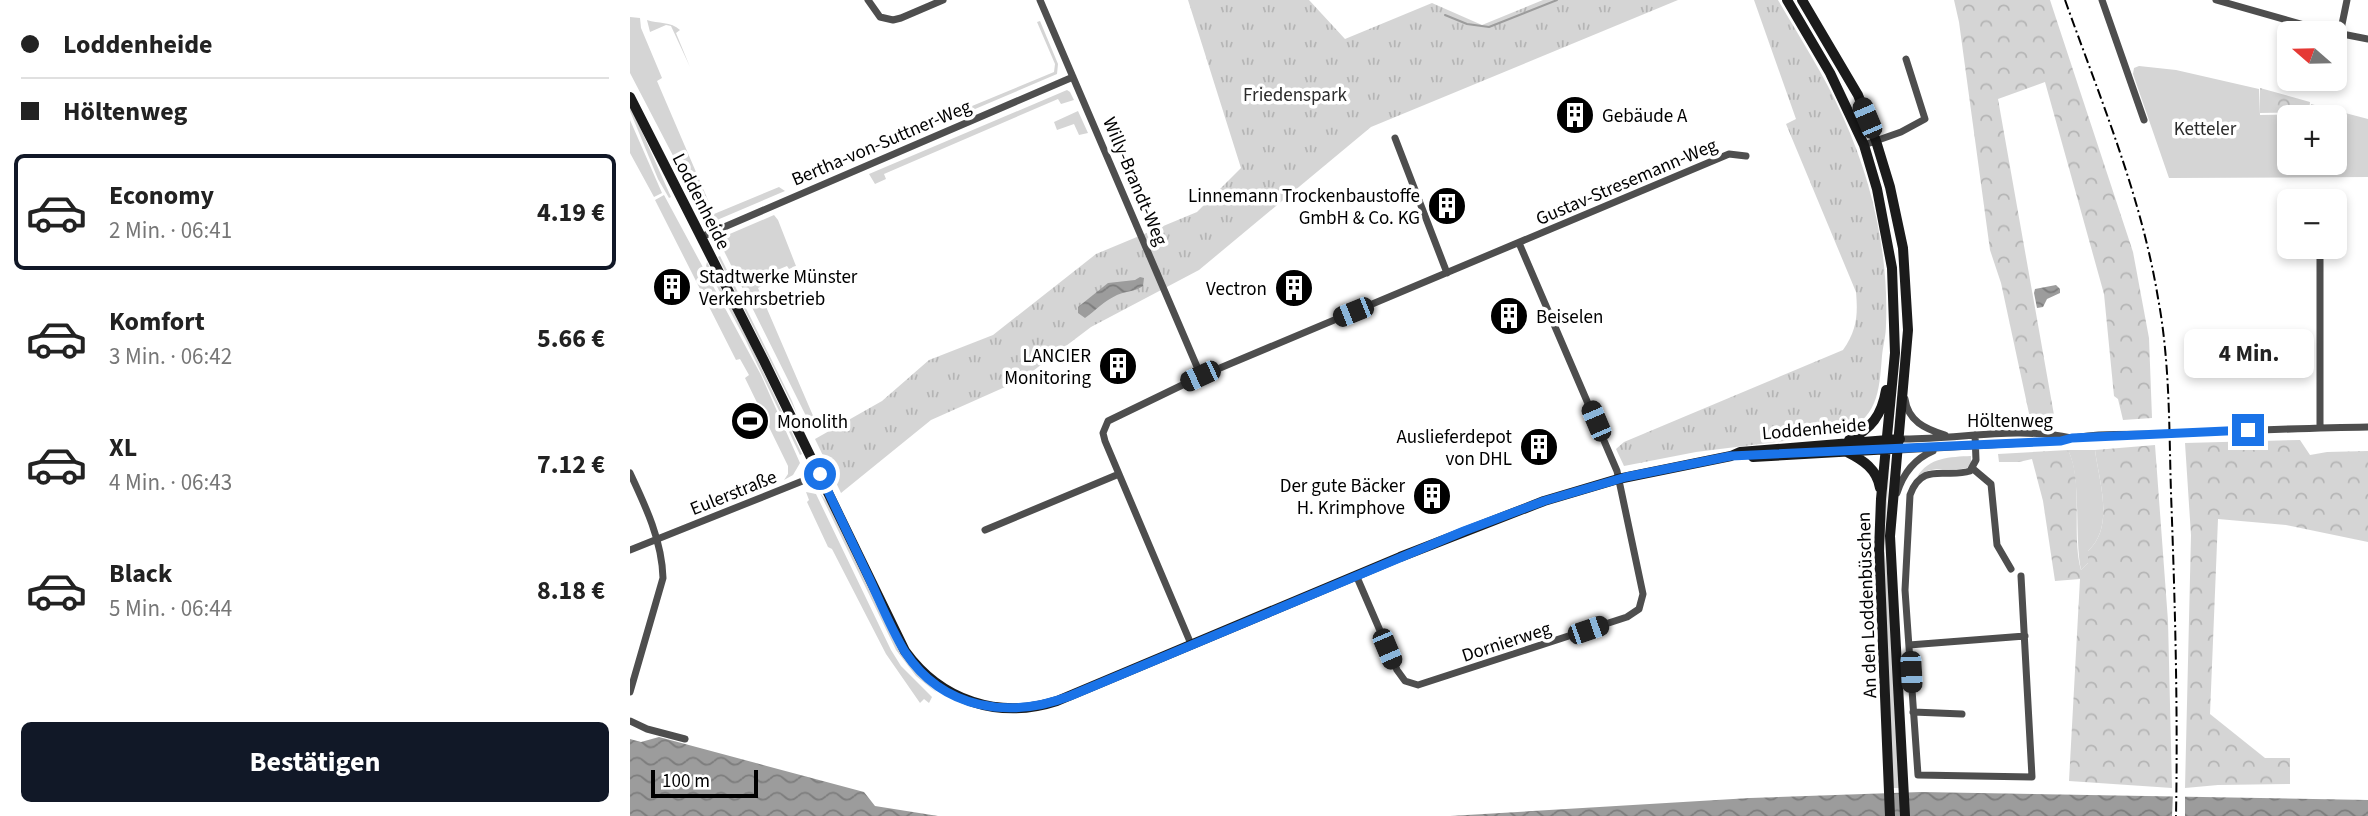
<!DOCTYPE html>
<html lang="de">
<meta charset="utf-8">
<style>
:root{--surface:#fff;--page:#f2f2f2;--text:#222;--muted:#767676;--line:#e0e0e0;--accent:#111827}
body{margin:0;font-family:"Source Sans 3",sans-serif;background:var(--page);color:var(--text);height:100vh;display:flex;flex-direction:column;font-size:26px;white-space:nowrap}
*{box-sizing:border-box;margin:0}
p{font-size:23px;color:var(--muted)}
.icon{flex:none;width:38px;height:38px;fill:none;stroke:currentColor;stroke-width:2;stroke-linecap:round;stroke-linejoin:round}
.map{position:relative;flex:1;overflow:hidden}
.details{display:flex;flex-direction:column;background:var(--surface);width:630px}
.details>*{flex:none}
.banner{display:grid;align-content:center;height:154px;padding:0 21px;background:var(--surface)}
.needle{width:46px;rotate:290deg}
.tools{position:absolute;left:1647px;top:21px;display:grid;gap:14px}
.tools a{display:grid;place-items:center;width:70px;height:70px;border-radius:10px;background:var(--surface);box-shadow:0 4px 10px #0003;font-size:35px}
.scale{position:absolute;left:21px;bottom:18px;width:107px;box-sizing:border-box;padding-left:7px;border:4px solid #000;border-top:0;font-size:19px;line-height:24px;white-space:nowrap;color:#000;-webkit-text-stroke:5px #fff;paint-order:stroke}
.end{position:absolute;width:32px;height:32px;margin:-16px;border:9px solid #1a73e8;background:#fff;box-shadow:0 0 0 4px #fff}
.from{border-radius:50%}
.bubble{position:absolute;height:49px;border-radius:10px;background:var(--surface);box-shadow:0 4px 10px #0003;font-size:23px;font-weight:700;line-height:49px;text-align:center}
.car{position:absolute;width:21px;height:42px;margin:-21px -10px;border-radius:9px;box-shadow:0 0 5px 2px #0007;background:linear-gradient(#222 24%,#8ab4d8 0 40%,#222 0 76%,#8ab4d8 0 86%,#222 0)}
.banner b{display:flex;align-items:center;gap:24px;height:66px;font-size:26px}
.banner b+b{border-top:2px solid var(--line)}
.banner i{width:18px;height:18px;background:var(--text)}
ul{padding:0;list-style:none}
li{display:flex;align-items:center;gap:21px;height:116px;margin:0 14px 10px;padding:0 7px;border:4px solid transparent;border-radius:10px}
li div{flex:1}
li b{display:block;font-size:26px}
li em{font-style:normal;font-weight:700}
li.active{border-color:var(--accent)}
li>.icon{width:63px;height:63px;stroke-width:1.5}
.button{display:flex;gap:14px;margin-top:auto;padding:14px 21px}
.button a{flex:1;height:80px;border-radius:10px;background:var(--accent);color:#fff;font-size:28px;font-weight:700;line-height:80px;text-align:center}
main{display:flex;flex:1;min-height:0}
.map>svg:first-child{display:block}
.green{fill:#d5d5d5;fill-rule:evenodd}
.forest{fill:url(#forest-crowns)}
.park{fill:url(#park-tufts)}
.water{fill:url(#water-waves)}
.pier{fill:#fff}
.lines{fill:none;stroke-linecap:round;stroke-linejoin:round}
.stream{stroke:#9c9c9c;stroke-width:2}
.street{stroke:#4e4e4e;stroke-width:7}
.secondary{stroke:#1b1b1b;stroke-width:10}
.rail{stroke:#000;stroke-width:2;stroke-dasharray:10 3.5 2 3.5;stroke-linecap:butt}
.route{stroke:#1a73e8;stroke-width:9}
.labels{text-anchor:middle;stroke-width:7;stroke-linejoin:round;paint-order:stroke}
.park-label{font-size:19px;fill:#2c2c2c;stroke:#fff}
.poi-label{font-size:19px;fill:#000;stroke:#fff;text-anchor:end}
.street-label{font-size:19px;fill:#000;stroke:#fff}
</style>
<main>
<section class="details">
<div class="banner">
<b><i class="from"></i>Loddenheide</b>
<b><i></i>Höltenweg</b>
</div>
<ul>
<li class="active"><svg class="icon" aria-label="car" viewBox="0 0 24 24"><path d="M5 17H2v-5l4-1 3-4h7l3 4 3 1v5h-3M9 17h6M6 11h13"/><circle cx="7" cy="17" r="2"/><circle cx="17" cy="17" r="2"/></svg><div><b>Economy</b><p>2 Min. · 06:41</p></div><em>4.19 €</em></li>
<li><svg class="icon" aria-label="car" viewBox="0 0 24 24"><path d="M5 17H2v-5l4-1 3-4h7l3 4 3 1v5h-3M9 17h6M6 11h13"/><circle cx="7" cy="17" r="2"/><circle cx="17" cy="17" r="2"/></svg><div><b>Komfort</b><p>3 Min. · 06:42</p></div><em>5.66 €</em></li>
<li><svg class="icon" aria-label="car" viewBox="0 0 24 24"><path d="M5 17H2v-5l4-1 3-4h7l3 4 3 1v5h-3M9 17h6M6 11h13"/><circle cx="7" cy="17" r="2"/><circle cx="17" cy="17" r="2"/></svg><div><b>XL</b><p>4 Min. · 06:43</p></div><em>7.12 €</em></li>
<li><svg class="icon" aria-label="car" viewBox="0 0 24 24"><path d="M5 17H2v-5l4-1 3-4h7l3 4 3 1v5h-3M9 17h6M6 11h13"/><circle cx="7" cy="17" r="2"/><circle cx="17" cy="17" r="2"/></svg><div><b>Black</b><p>5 Min. · 06:44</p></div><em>8.18 €</em></li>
</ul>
<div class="button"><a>Bestätigen</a></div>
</section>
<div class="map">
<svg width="1738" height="816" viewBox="0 0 1738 816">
<defs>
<pattern id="forest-crowns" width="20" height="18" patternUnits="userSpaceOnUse" patternTransform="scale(1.75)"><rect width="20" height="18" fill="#d5d5d5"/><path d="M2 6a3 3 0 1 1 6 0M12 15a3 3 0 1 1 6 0" fill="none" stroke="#b5b5b5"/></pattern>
<pattern id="park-tufts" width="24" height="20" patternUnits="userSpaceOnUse" patternTransform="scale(1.75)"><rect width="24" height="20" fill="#d5d5d5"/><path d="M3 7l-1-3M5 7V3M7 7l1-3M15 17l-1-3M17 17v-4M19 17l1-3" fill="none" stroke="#b5b5b5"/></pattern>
<pattern id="water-waves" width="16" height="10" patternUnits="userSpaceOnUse" patternTransform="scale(1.75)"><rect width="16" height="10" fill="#9c9c9c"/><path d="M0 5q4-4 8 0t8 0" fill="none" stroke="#7d7d7d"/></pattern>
</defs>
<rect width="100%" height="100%" fill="#fff"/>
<path class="green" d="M0 17 10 18 11 28 32 78 27 81 84 214 149 187 155 191 80 223 77 221 0 73Z
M17 20C28 24 41 21 50 30L46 33 60 67 41 26 36 25 20 32Z
M410 21 428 64 427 74 298 129 296 125 424 72 425 64 407 22Z
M1509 66 1546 70 1629 89 1630 115 1681 114V104L1738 119V177L1539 178 1503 74 1504 68ZM1659 117H1704V163H1659Z
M437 90 440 92 444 100 431 104 428 99 254 174 256 179 245 184 239 174Z
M0 105 41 197 39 198 28 179 0 111Z
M448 111 458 133 449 135 444 124 427 130 424 122Z
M0 120 32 193 24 197 0 153Z
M34 195 131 375 170 463 163 475 154 480 158 474V466L115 378 119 375 110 359 106 360 25 200Z
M144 215 148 220 166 266 159 269 157 266 133 276V285L128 288 184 418 178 420 88 239Z
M90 256 162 401 167 414 88 257Z
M77 262 120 344 165 439 172 454 170 455 116 341 76 266Z
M1438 450H1465C1469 482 1485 526 1458 551V563L1451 570C1444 537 1452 477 1438 450Z
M1341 456V464L1337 468C1319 472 1303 464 1287 477 1299 457 1320 457 1341 456Z
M1260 459 1254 546 1259 591 1270 788H1263L1253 590V524Z
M176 492 186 494 261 650 271 666 302 697 299 703 294 699 290 703 256 654 202 549 198 547 177 502 179 500Z
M190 493 199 504 269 649 284 670 307 693 286 676 266 650Z"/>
<path class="forest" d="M1324 0H1420L1503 252 1519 338 1522 418 1493 420 1488 399 1484 396 1474 294 1415 82 1368 99 1424 415 1418 418H1400L1371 283 1360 250 1329 22Z
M1630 88 1680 102 1679 112 1630 113Z
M1670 440 1680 455 1697 452 1738 451V542L1656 525 1588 519 1580 714 1635 758H1660V784L1588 785 1555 788 1561 535 1555 443Z
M1525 445 1538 621 1542 788 1439 781 1450 579 1425 581 1413 501 1402 459 1389 462H1369L1368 454 1438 450C1454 481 1441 534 1451 570L1458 563V551C1485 526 1469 482 1465 450Z"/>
<path class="park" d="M558 0H679L715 39 802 3 852 25 913 0H1048L741 127 569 270 461 327 391 380 301 420 211 493 185 439 252 401 299 360 363 335 466 254 567 212 611 168Z
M1124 0H1148C1170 38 1195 76 1213 117 1242 180 1259 255 1256 325 1256 335 1253 346 1252 356 1249 393 1248 419 1209 434L1066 452 994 466 986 449 994 442 1213 350C1227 330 1228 315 1226 292L1156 124 1166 119Z"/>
<path class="water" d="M510 277 514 278 513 286C504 292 496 291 487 295 474 301 466 310 455 318L448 313V307L478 283 505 280Z
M1426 285 1430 289V293L1417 299 1413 307 1407 308 1404 293 1405 289Z
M29 737 234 792 245 806 308 816H0V739L11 742Z
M1291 792 1738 800V816H820L1120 798Z"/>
<path class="pier" d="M1543 793H1555V816H1542Z"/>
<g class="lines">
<path class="stream" d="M815 15 837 24 859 27 927 0"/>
<path class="street" d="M238 0 250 17 263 20 271 18 313 0
M410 0 571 376
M1472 0 1514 120
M1586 0 1692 30 1738 39
M1710 34 1717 0
M765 138 817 273
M1234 145 1271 132 1295 119 1276 59
M1698 201V200
M71 237 443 77
M1690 247V427
M1275 399C1278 421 1295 429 1315 435
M1345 435 1346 460 1340 471C1316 479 1292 461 1280 495L1275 590 1288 775 1402 777 1391 576
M1270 439C1327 440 1385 426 1441 438
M1269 450 1431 441C1463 432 1500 435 1533 434 1601 431 1670 428 1738 427
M1342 468 1361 484 1367 545 1381 569
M0 473C16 507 32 541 33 578L0 692
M1267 493C1273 474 1284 459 1303 451
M355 530 489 474
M0 550 190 474
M726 575 767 670 775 681 788 685 997 617 1009 609 1013 594 987 471 889 243
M561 644 475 441 473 433 478 421 571 376 1099 154 1116 156
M1279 645 1395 636
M1283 712 1332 714
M0 721 17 729 55 739"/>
<path class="secondary" d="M1157 0 1200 73 1234 145 1247 189 1262 268 1265 353 1251 499 1249 551 1260 816
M1172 0 1228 95 1246 141 1260 187 1273 248 1278 330 1260 536 1275 816
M0 97 134 361 275 651C311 701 369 720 427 701L770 557 914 501 988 479 1101 456 1110 452 1270 439
M1219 440C1241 429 1252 415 1256 390
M1217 452C1233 460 1247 469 1250 488
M1123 457 1261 449"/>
<path class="rail" d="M1435 0C1470 98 1511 195 1528 298 1540 362 1539 428 1541 493 1545 601 1548 708 1546 816"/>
</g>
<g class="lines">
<path class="route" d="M190 474C206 509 223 544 240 580 251 604 261 629 275 652 313 710 380 719 440 696L834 531 914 501 996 477 1101 456 1431 441 1442 438 1618 430"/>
</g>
<defs>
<symbol id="building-disc" viewBox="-11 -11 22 22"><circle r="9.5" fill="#000" stroke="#fff"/><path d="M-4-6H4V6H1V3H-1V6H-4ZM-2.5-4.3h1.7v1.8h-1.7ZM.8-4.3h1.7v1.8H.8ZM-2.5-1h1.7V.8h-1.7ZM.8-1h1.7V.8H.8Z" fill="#fff"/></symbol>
<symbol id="stadium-disc" viewBox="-11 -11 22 22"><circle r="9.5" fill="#000" stroke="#fff"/><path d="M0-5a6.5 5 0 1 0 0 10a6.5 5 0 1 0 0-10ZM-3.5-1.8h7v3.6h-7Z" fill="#fff"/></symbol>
</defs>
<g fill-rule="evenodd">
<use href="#building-disc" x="923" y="93" width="44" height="44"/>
<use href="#building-disc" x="795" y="184" width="44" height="44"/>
<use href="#building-disc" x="20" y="265" width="44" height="44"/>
<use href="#building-disc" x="642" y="266" width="44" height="44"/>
<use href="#building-disc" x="857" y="294" width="44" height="44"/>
<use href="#building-disc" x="466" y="344" width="44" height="44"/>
<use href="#stadium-disc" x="98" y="399" width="44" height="44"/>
<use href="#building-disc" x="887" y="425" width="44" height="44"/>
<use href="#building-disc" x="780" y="474" width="44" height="44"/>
</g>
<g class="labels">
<g class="park-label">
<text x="665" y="101">Friedenspark</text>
<text x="1575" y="135">Ketteler</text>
</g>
<g class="poi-label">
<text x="972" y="122" text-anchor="start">Gebäude A</text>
<text x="790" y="202">Linnemann Trockenbaustoffe<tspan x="790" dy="22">GmbH &amp; Co. KG</tspan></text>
<text x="69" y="283" text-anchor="start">Stadtwerke Münster<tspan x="69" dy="22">Verkehrsbetrieb</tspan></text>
<text x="637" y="295">Vectron</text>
<text x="906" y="323" text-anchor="start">Beiselen</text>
<text x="461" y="362">LANCIER<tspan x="461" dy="22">Monitoring</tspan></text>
<text x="147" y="428" text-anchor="start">Monolith</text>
<text x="882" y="443">Auslieferdepot<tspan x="882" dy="22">von DHL</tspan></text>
<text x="775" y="492">Der gute Bäcker<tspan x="775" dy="22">H. Krimphove</tspan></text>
</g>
<g class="street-label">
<text transform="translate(251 142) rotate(-23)" y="7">Bertha-von-Suttner-Weg</text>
<text transform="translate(506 181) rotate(67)" y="7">Willy-Brandt-Weg</text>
<text transform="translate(996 181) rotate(-23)" y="7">Gustav-Stresemann-Weg</text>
<text transform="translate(72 201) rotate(63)" y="7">Loddenheide</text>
<text x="1380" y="427">Höltenweg</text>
<text transform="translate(1184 428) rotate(-5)" y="7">Loddenheide</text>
<text transform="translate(103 492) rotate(-22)" y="7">Eulerstraße</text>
<text transform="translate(1236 605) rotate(-92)" y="7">An den Loddenbüschen</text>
<text transform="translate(876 641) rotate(-18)" y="7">Dornierweg</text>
</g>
</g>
</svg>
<div class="tools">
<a><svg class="needle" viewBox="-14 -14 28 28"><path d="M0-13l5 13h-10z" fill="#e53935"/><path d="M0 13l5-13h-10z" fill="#767676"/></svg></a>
<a>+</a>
<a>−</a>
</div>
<div class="scale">100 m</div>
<i class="end from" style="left:190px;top:474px"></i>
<i class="end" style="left:1618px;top:430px"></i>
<div class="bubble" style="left:1554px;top:329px;width:130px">4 Min.</div>
<i class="car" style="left:1237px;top:118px;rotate:337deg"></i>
<i class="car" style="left:723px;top:312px;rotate:248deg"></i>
<i class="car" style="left:570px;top:376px;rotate:245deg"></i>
<i class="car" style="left:966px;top:421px;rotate:337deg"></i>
<i class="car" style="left:958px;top:630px;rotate:71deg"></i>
<i class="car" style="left:757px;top:649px;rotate:157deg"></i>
<i class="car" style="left:1281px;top:672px;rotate:177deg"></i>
</div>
</main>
